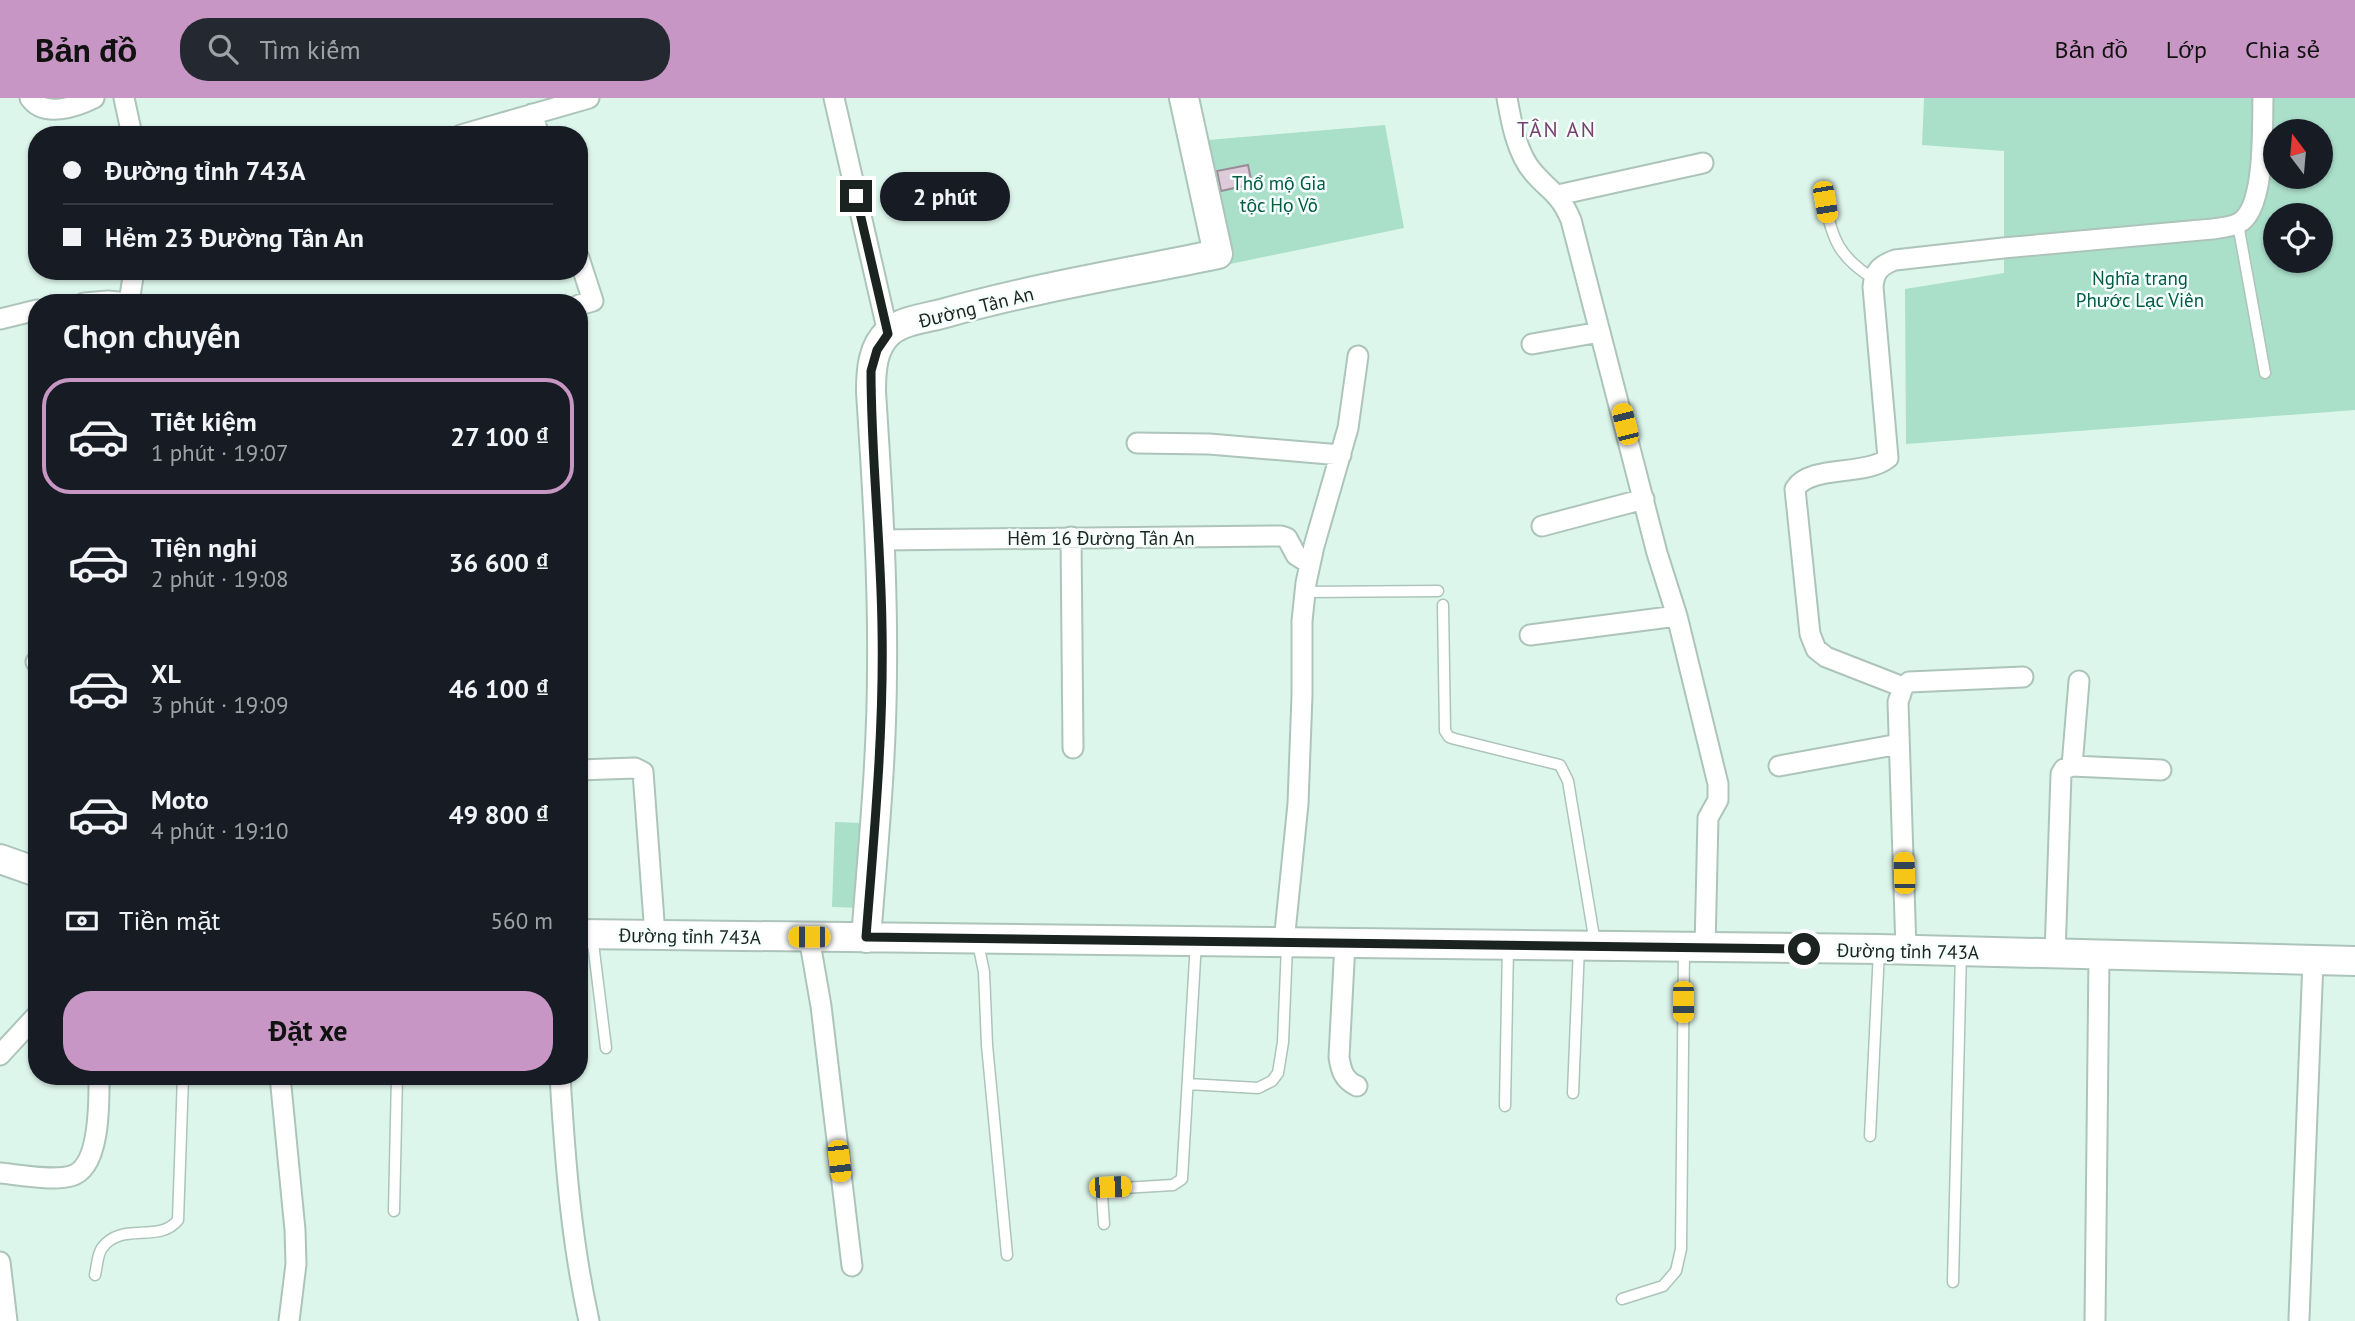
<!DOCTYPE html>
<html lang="vi">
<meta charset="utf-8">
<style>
:root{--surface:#171b24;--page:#242831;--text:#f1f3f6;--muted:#9ea1a6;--line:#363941;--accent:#c796c4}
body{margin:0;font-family:"PT Sans",sans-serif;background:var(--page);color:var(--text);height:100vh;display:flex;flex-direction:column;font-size:26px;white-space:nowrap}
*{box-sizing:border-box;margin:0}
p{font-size:23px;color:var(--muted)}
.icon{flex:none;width:38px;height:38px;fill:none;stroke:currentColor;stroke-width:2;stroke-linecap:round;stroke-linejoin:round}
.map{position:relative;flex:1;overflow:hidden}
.side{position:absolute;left:28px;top:196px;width:560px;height:791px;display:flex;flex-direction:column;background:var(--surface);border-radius:28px;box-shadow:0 2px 5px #0004}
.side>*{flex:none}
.guide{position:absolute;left:28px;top:28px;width:560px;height:154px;border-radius:28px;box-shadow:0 2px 5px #0004;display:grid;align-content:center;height:154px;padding:0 35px;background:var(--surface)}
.needle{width:46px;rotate:344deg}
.buttons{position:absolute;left:2263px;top:21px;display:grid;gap:14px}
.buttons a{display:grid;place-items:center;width:70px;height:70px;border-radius:50%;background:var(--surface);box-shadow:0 2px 5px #0004;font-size:35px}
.end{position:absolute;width:32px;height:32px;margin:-16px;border:9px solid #1a2320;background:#fff;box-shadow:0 0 0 4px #fff}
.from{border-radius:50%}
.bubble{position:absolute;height:49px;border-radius:24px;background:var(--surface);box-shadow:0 2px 5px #0004;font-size:23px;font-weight:600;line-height:49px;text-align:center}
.car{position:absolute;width:21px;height:42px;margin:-21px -10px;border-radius:9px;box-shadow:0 0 5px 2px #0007;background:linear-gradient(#f5c518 24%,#345 0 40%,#f5c518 0 76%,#345 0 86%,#f5c518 0)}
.guide b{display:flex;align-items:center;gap:24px;height:66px;font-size:26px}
.guide b+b{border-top:2px solid var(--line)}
.guide i{width:18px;height:18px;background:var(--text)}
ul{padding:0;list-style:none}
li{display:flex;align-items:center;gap:21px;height:116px;margin:0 14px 10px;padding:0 21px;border:4px solid transparent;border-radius:28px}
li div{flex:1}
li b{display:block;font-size:26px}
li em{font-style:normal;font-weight:600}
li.on{border-color:var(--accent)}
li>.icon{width:63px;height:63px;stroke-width:1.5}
h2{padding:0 35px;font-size:32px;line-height:84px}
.pay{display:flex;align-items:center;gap:18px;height:77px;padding:0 35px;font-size:26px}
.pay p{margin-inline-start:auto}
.cta{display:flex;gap:14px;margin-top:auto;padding:14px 35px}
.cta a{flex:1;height:80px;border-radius:28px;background:var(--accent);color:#111;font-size:28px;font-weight:600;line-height:80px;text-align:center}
header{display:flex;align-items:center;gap:42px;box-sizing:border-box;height:98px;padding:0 35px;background:var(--accent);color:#111}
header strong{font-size:33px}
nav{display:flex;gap:38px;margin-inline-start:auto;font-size:24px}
.search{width:490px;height:63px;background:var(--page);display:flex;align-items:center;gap:18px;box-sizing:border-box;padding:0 24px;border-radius:28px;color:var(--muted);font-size:26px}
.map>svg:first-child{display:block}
.green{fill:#aadfca;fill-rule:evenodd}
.building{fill:#decbda;stroke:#9b8a98;stroke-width:2}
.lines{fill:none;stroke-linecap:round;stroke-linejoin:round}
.lane-casing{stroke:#adc4ba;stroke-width:13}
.street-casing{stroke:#adc4ba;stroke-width:23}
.secondary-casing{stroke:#adc4ba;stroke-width:32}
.lane{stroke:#fff;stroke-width:10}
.street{stroke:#fff;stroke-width:19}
.secondary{stroke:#fff;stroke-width:28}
.route{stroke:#1a2320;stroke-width:9}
.labels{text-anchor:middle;stroke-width:5;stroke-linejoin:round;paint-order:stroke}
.park-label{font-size:19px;fill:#035b45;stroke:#f5fffb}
.street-label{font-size:19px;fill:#1a2320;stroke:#f5fffb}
.neighbourhood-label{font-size:21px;letter-spacing:2px;fill:#78406f;stroke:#f5fffb}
</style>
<header>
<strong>Bản đồ</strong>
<div class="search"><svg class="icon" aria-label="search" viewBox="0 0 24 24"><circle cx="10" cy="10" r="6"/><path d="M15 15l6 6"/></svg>Tìm kiếm</div>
<nav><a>Bản đồ</a><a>Lớp</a><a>Chia sẻ</a></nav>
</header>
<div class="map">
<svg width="2355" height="1223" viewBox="0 0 2355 1223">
<rect width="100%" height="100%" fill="#ddf6eb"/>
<path class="green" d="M1924 0H2355V312L1906 346 1905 191 2004 175V53L1922 47ZM2275 33H2320V79H2275ZM2275 117H2320V163H2275Z
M1385 27 1404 130 1230 166 1208 42Z
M835 724 864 725 861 810 832 809Z"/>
<path class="building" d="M1248 67 1252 86 1221 93 1217 73Z"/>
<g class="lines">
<defs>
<path id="lane" d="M1825 104C1832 142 1840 160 1874 181
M2238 126 2265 275
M1305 494 1438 493
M1443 507 1445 633 1449 639 1455 641 1560 667 1568 683 1595 845
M592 837 606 950
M978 845 984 874 987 947 1007 1157
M1188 986 1258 990 1272 983 1278 975 1283 944 1287 848
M1573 995 1579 848
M1505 1008 1508 848
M1870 1038 1879 853
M394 1113 397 978
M1104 1126 1102 1097 1106 1091 1173 1087 1182 1081 1196 844
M95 1177C97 1169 97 1157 102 1150 121 1123 159 1146 178 1122L183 978
M1953 1184 1961 854
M1622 1201 1663 1188 1676 1173 1681 1151 1684 850"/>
<path id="street" d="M30 0C44 20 76 9 94 0
M124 0 132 37
M834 0 888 235
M1507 0C1511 23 1517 56 1533 74 1550 94 1559 94 1571 122L1657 455 1677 518 1718 686V702L1708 720 1705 850
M532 16 539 37
M461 37 589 0
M1558 97 1703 65
M579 160 593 203 579 207
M129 204 134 173
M84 205 108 203 129 205
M0 221 37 212
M1532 246 1600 234
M1137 345 1209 346 1341 357
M1542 428 1644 401
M1071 439 1073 650
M879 442 1281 438 1287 440 1296 457 1310 466
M1530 537 1677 518
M36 564 37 565
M1903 589 1826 559 1816 551 1810 536 1795 391C1810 366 1865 379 1888 360L1873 189C1874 173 1881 167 1895 162L2003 150 2212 131C2220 130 2231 129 2239 125 2266 110 2262 29 2263 0
M1779 668 1899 646
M2072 668 2079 583
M579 672 635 670 643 674 655 837
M809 839 821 908 852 1168
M1284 844 1298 706 1302 597V523L1306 485 1314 448 1348 330 1358 258
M1345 845 1339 959C1341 973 1344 982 1357 988
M1906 852 1898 604 1903 589 1909 584 2023 579
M2055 857 2061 676 2064 671 2072 668 2161 672
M0 957 37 917
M280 978 295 1132 296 1166 289 1223
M560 978C565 1061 571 1142 589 1223
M0 1075C20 1077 53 1083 71 1078 101 1070 99 1003 99 978
M0 1164 7 1223
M2299 1221 2313 862
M2095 1223 2099 858"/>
<path id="secondary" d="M0 761 37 774
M579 836 1879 851 2355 863
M866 840C873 750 882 660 882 570 883 478 877 386 871 294 871 273 872 249 889 234 903 222 927 220 945 215 1034 190 1127 175 1218 156L1184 0"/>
</defs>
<use href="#lane" class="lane-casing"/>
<use href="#street" class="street-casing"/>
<use href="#secondary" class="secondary-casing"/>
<use href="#lane" class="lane"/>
<use href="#street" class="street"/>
<use href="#secondary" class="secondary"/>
</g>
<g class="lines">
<path class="route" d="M856 98 888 236 877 252 871 273C871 359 881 444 882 530 884 633 874 737 866 839L1804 851"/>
</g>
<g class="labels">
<g class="park-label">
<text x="1279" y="92">Thổ mộ Gia<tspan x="1279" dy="22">tộc Họ Võ</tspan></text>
<text x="2140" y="187">Nghĩa trang<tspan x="2140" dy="22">Phước Lạc Viên</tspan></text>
</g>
<g class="street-label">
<text transform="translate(976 209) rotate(-14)" y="7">Đường Tân An</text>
<text x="1101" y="447">Hẻm 16 Đường Tân An</text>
<text transform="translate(690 838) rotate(1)" y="7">Đường tỉnh 743A</text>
<text transform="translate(1908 853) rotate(1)" y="7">Đường tỉnh 743A</text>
</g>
<g class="neighbourhood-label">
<text x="1557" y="39">TÂN AN</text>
</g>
</g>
</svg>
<div class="buttons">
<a><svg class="needle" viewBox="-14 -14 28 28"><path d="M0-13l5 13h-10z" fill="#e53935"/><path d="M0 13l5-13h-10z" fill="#9ea1a6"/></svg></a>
<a><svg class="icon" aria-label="locate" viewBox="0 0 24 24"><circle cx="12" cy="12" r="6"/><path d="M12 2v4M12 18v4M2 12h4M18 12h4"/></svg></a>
</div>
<i class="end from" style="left:1804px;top:851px"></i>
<i class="end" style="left:856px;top:98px"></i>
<div class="bubble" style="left:880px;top:74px;width:130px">2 phút</div>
<i class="car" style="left:1825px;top:104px;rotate:170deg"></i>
<i class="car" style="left:1625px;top:326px;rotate:346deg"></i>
<i class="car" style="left:1904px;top:775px;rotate:358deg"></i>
<i class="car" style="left:809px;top:839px;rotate:270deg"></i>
<i class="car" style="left:1683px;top:904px;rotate:180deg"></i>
<i class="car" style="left:839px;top:1063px;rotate:173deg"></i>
<i class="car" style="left:1110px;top:1089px;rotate:88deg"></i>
<div class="guide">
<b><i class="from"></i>Đường tỉnh 743A</b>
<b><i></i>Hẻm 23 Đường Tân An</b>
</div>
<section class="side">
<h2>Chọn chuyến</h2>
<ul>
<li class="on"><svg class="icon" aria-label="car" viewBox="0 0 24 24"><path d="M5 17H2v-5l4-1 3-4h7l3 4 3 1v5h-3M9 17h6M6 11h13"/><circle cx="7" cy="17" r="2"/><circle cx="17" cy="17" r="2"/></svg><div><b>Tiết kiệm</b><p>1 phút · 19:07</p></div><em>27 100 ₫</em></li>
<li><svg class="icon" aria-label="car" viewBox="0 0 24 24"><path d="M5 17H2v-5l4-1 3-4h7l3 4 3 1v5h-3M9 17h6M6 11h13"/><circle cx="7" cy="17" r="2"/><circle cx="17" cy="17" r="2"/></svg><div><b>Tiện nghi</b><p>2 phút · 19:08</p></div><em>36 600 ₫</em></li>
<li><svg class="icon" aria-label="car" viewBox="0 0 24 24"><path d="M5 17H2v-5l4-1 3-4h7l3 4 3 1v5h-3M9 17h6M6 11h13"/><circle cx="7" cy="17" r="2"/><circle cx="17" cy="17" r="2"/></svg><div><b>XL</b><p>3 phút · 19:09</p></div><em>46 100 ₫</em></li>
<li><svg class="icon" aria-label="car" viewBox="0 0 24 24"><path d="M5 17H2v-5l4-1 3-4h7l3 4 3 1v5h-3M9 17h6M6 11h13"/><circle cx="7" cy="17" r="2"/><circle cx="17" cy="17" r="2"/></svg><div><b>Moto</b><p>4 phút · 19:10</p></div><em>49 800 ₫</em></li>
</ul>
<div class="pay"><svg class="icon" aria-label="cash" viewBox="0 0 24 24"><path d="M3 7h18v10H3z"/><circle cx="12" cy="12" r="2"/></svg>Tiền mặt<p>560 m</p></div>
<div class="cta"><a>Đặt xe</a></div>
</section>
</div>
